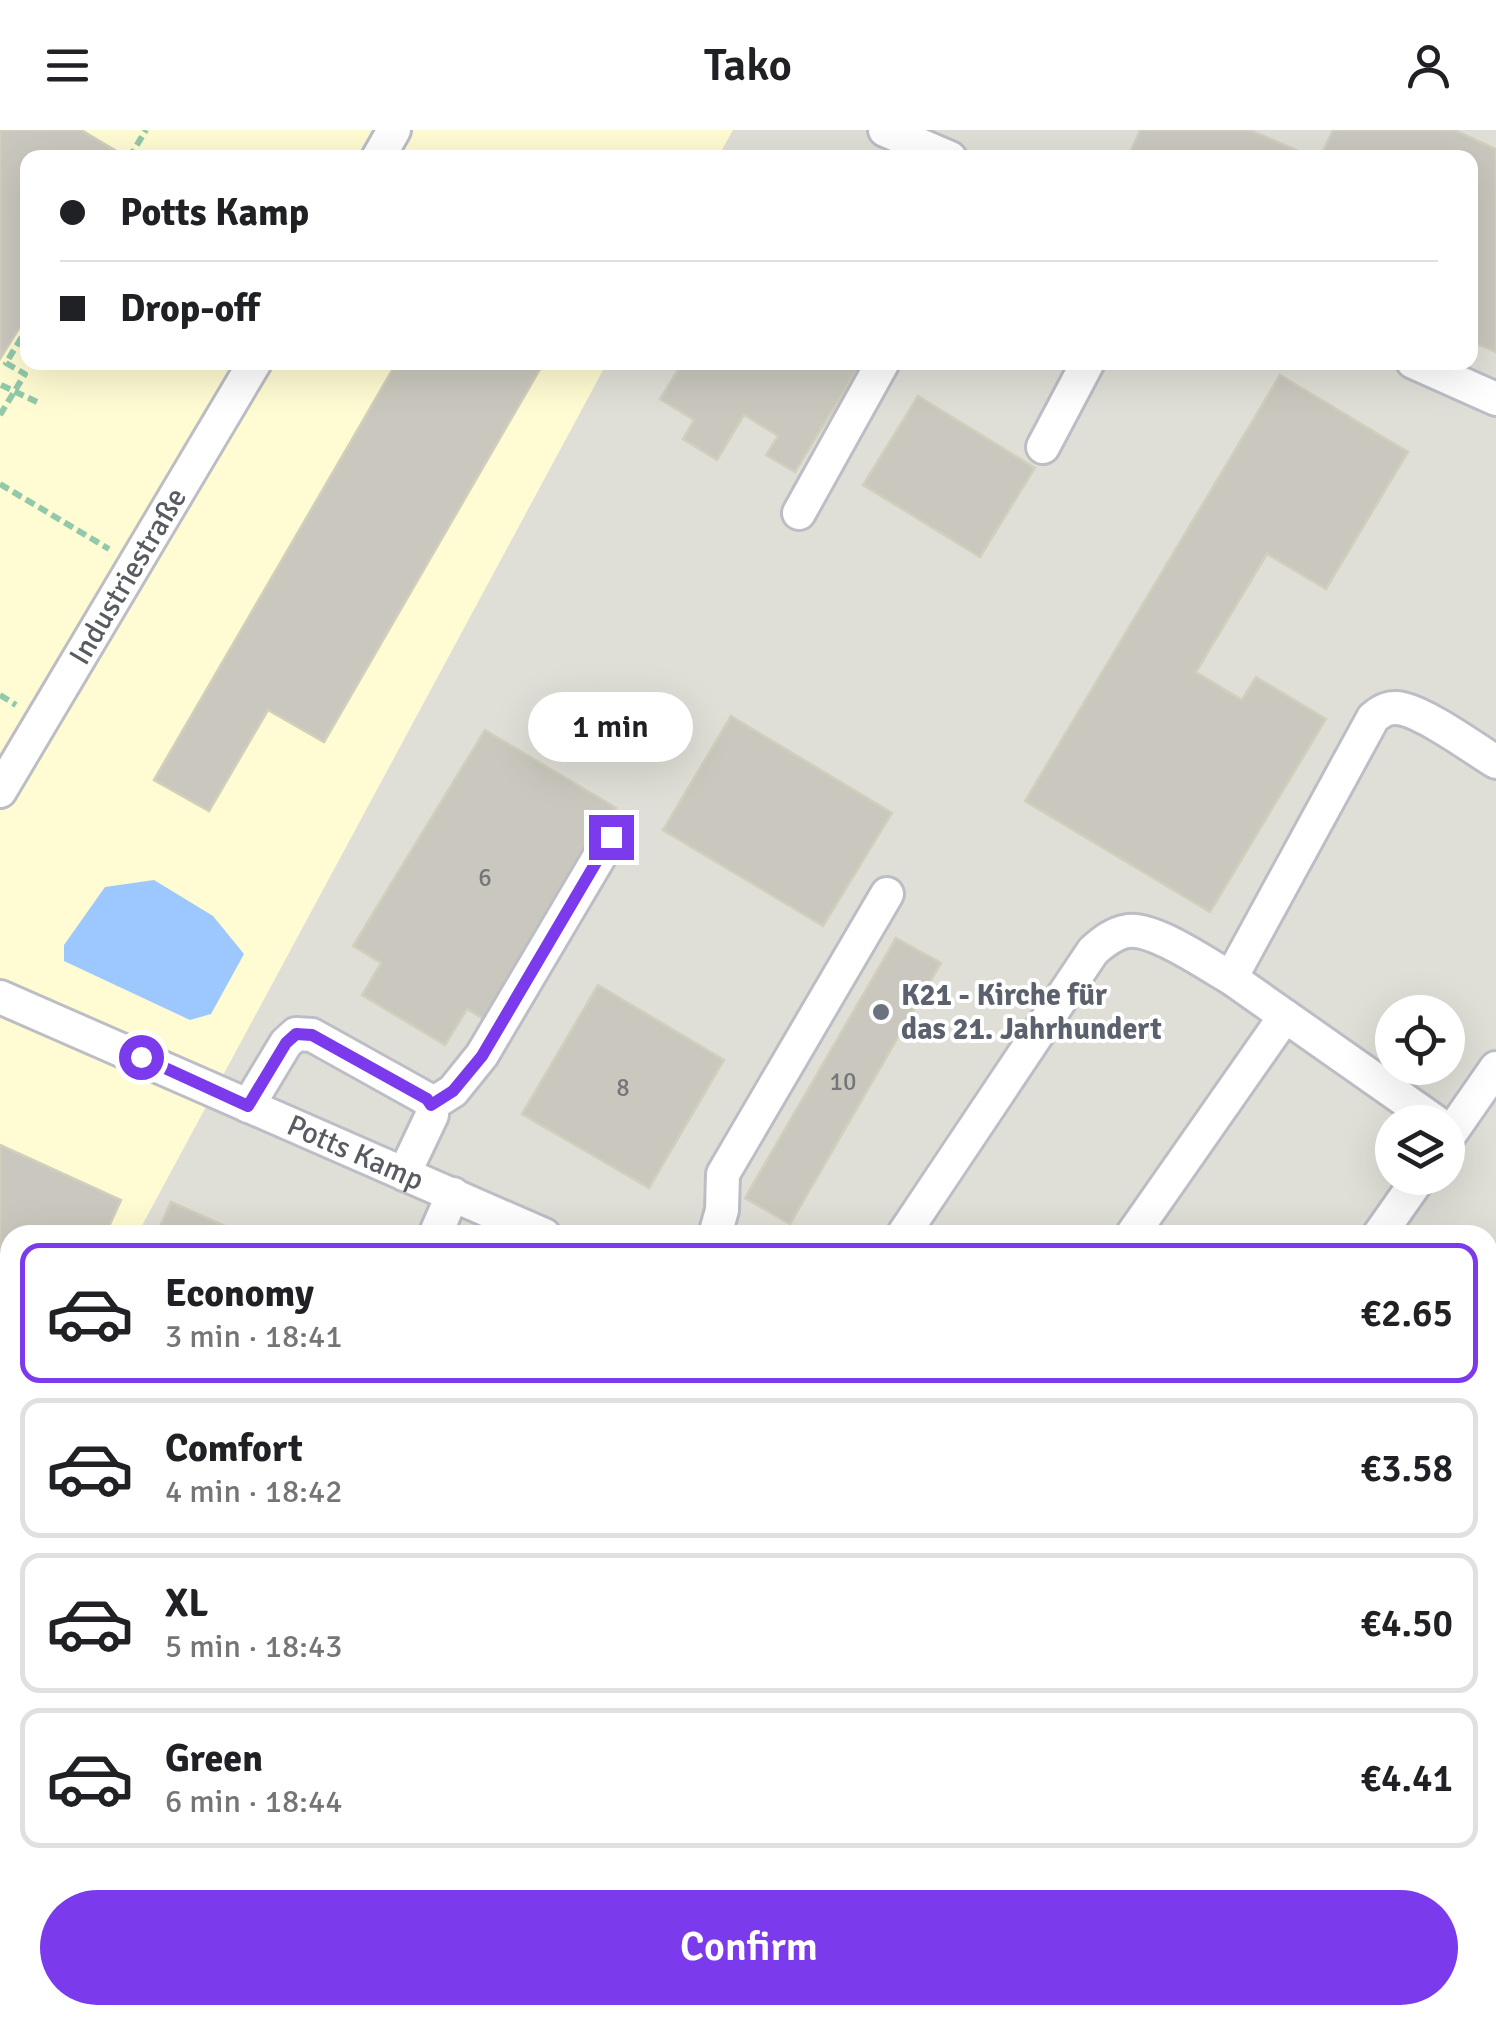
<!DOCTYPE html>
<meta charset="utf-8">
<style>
:root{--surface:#fff;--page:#f2f2f2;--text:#202124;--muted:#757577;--line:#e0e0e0;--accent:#7c3aed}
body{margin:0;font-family:Signika,sans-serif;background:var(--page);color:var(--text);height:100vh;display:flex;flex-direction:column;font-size:38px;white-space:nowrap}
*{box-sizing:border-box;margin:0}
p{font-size:32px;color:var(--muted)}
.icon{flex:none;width:55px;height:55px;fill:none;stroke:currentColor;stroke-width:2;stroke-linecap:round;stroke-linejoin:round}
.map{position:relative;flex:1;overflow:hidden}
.panel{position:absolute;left:0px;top:1095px;width:1498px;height:800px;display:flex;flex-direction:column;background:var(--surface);border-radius:30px 30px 0 0;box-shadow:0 10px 40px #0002}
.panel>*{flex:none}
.hud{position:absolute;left:20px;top:20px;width:1458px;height:220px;border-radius:20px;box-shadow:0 10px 40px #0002;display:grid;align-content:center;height:220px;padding:0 40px;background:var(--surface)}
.buttons{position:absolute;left:1375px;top:865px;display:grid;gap:20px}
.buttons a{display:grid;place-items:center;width:90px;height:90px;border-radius:50%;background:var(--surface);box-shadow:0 10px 40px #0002;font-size:50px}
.end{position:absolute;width:45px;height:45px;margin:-22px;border:12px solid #7c3aed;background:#fff;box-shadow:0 0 0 5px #fff}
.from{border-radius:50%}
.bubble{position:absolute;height:70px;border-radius:35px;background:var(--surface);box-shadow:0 10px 40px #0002;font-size:32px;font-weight:600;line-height:70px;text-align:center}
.hud b{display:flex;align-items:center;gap:35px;height:95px;font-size:38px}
.hud b+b{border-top:2px solid var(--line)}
.hud i{width:25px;height:25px;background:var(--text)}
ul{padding:18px 0 0;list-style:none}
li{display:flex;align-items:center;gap:30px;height:140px;margin:0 20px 15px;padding:0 20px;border:5px solid var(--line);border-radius:20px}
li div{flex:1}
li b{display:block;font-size:38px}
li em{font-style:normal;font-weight:600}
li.current{border-color:var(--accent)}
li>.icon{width:90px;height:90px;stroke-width:1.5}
.primary-button{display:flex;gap:20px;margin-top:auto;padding:20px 40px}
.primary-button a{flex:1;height:115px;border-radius:60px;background:var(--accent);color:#fff;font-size:40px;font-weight:600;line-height:115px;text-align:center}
header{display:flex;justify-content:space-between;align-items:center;height:130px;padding:0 40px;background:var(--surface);font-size:45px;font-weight:600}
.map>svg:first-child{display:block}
.commercial{fill:#fffbd2}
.industrial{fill:#e0dfd7;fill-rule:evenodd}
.water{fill:#9dc7ff}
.building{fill:#cac8be;stroke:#d2cfbd;stroke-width:2.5}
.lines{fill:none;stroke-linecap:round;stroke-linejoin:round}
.minor-casing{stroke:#bdbec5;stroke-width:38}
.path{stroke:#91c9a9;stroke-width:6;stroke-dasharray:10 5;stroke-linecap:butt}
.minor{stroke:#fff;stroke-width:32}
.route{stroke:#7c3aed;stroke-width:12}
.worship-dot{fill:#6b7280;stroke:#fff;stroke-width:4}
.labels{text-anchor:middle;stroke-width:8;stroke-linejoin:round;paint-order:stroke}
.number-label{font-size:25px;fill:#747679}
.street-label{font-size:30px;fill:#585b62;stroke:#fff}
.worship-label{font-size:30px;font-weight:bold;fill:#5b616d;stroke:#fff;text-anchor:start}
</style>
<header><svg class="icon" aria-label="menu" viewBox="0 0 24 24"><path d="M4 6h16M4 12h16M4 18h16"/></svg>Tako<svg class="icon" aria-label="person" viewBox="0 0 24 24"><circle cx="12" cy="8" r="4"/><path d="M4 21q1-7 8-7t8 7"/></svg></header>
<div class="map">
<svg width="1496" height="1895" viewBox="0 0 1496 1895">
<rect width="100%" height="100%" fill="#edecdf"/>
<path class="commercial" d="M0 0H733L718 28H28V232L607 233 137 1105H10V1341L0 1359Z"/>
<path class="industrial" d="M733 0H1496V1895H0V1359L10 1341V1885H1488V1105H137L607 233 1470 232V28L718 27ZM1392 882H1448V938H1392ZM1392 992H1448V1048H1392Z"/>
<path class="water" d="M154 750 213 786 244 824 211 884 190 890 64 831V815L105 757Z"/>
<path class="building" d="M0 0H81L123 25 121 28H28V184L0 229Z
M1140 0H1250L1296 20 1293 28H1128Z
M1333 0H1454L1496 19V222L1470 211V28H1320Z
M397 232H544L324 612 268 580 209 681 154 650Z
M683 232H862L795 342 766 325 778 306 744 285 717 330 683 309 694 290 660 269Z
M1280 245 1408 322 1326 459 1267 424 1196 542 1242 570 1256 547 1326 589 1210 782 1025 671Z
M918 266 1035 338 980 427 863 355Z
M731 586 892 683 823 796 663 700Z
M485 600 616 678 487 891 467 879 445 915 362 865 381 833 353 816Z
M896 808 941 833 790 1094 745 1068Z
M598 855 724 930 649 1058 522 984Z
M0 1015 121 1070 105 1105H10V1276L0 1298Z
M171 1072 243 1104 242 1105H156Z
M0 1529 10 1534V1722L0 1740Z
M9 1882 10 1885 35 1895H3Z
M336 1885H628L624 1895H331Z
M734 1885H747L769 1895H730Z
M1223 1885H1387L1379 1895H1234Z"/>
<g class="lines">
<defs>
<g id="minor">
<path d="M885 0 950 28"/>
<path d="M378 28 394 0"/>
<path d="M1413 232 1496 269"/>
<path d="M1043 317 1088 232"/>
<path d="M799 383 883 232"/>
<path id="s1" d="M0 661 255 232"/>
<path id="s2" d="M0 867 544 1105"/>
<path d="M1285 886 1436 992"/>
<path d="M431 975 453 961 482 925 611 707"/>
<path d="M248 976 286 913 296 904 312 905 427 969 431 975 432 985 404 1044"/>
<path d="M1448 1007 1496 938"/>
<path d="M435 1105 453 1064"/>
<path d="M715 1105 722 1080 723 1044 887 764"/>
<path d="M903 1105 1093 821C1103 812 1114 803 1128 801 1155 798 1206 834 1231 848L1373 588C1382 580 1390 576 1403 579 1428 585 1472 617 1496 632"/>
<path d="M1132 1105 1285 886 1231 848"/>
<path d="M1379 1105 1419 1048"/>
<path d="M1488 1226 1496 1214"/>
<path d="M1488 1596 1496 1604"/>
<path d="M0 1819 10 1803"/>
<path d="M131 1885 153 1895"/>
<path d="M1165 1885 1175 1895"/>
<path d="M1004 1895 1012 1885"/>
</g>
</defs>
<use href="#minor" class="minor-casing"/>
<path class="path" d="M129 28 146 0
M1 255 37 272
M0 285 25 244 6 233 28 197
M0 354 109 419
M0 565 16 575"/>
<use href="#minor" class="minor"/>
</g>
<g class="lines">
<path class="route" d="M141 927 248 976 286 913 296 904 312 905 427 969 431 975 453 961 482 926 611 707"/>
</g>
<circle class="worship-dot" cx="881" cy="882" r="10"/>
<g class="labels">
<g class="number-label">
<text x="485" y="756">6</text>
<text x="843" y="960">10</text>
<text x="623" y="966">8</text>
</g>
<g class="street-label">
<text dy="10" stroke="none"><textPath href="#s1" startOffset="250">Industriestraße</textPath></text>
<text dy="10" stroke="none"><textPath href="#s2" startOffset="388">Potts Kamp</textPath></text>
</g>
<g class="worship-label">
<text x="901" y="875">K21 - Kirche für<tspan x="901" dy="34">das 21. Jahrhundert</tspan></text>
</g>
</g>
</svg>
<div class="buttons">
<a><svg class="icon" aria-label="locate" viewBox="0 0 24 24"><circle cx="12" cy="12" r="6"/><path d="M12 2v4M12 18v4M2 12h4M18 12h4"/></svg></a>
<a><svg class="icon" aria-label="layers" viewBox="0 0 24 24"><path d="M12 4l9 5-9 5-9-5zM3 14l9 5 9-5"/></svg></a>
</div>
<i class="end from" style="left:141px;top:927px"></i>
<i class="end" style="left:611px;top:707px"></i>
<div class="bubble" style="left:528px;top:562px;width:165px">1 min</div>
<div class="hud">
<b><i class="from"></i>Potts Kamp</b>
<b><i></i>Drop-off</b>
</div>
<section class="panel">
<ul>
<li class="current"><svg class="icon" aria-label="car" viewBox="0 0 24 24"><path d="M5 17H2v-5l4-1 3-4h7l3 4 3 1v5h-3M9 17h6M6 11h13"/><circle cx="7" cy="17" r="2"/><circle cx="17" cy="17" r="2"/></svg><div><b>Economy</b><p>3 min · 18:41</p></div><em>€2.65</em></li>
<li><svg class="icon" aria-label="car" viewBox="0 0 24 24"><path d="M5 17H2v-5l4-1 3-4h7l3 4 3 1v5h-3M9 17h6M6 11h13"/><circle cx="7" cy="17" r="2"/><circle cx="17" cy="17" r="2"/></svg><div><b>Comfort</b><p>4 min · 18:42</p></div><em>€3.58</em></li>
<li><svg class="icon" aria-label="car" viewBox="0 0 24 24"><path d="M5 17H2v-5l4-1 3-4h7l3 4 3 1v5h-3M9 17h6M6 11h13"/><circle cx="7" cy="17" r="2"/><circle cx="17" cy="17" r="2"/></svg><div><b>XL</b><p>5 min · 18:43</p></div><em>€4.50</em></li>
<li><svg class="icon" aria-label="car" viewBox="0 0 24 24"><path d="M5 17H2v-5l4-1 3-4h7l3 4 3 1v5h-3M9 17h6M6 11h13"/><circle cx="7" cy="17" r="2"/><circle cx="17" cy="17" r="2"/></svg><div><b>Green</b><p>6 min · 18:44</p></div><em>€4.41</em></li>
</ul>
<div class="primary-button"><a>Confirm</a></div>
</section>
</div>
